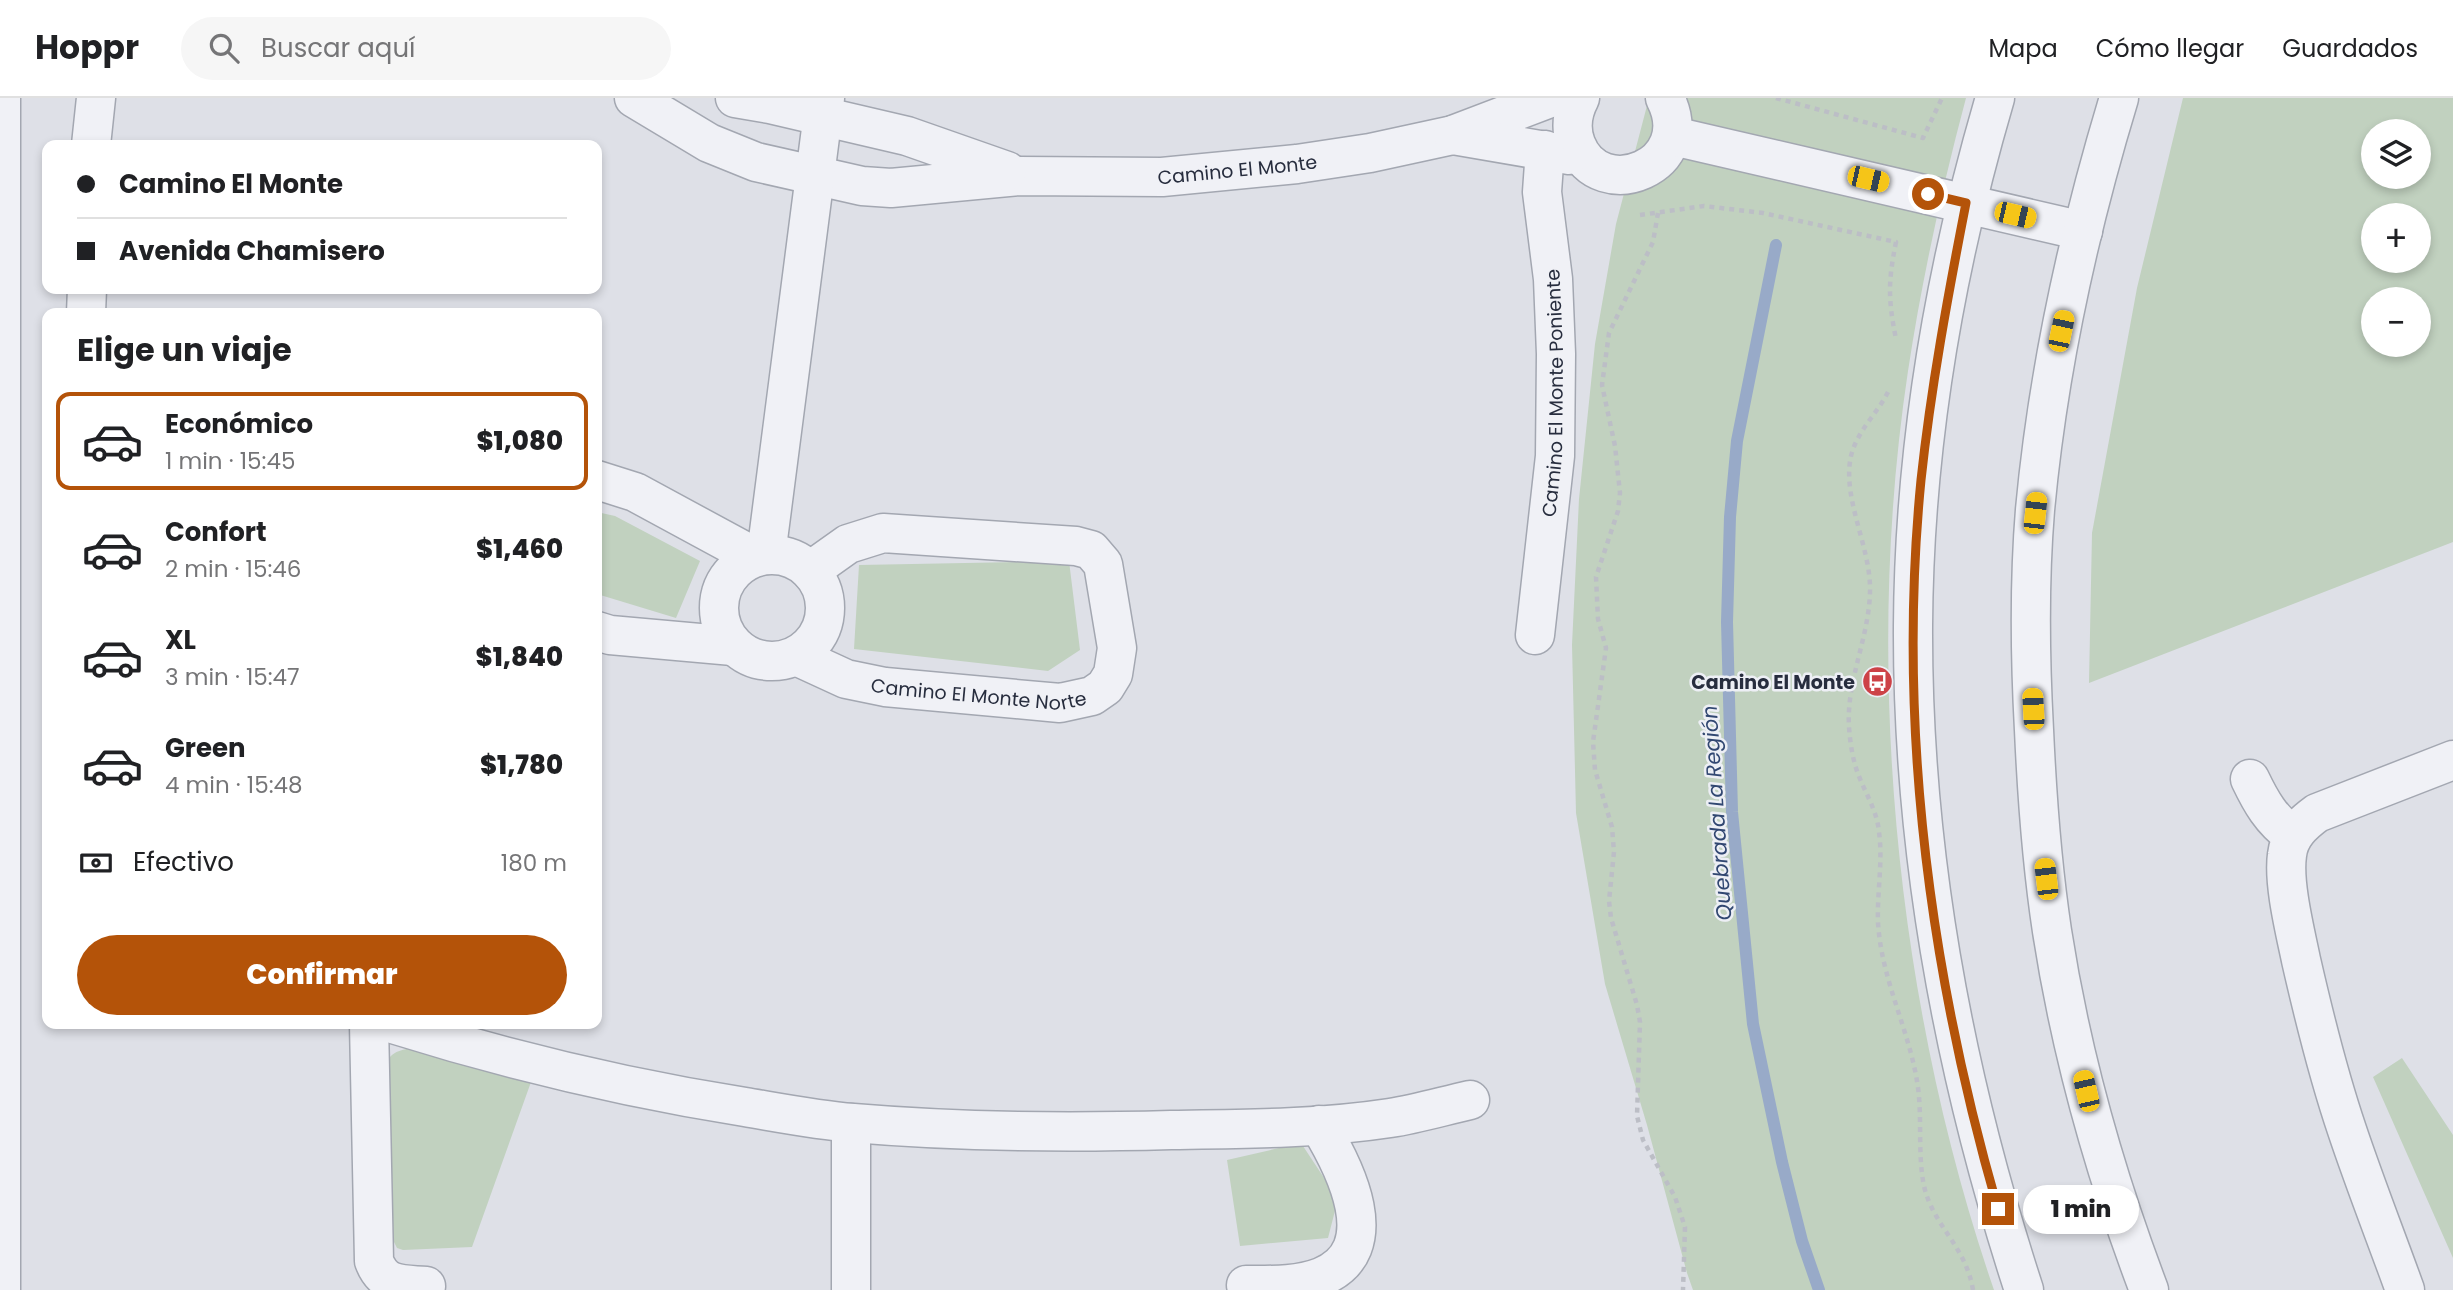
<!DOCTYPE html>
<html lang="es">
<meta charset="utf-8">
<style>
:root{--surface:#fff;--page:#f6f6f6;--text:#202124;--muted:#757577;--line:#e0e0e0;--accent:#b45309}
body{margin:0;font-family:Poppins,sans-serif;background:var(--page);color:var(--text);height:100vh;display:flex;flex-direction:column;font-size:26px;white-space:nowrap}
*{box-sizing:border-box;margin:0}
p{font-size:23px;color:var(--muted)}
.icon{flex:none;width:38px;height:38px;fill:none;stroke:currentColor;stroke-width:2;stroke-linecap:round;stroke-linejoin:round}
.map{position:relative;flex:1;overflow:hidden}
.details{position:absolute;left:42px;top:210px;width:560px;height:721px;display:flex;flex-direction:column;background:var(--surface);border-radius:14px;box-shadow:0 4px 10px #0003}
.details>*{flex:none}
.guide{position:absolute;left:42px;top:42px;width:560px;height:154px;border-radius:14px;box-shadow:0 4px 10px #0003;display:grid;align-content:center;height:154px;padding:0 35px;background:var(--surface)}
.buttons{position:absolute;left:2361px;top:21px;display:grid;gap:14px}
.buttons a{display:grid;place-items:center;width:70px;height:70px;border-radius:50%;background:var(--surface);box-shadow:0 4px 10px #0003;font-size:35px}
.end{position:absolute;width:32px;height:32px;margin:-16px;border:9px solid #b45309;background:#fff;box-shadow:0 0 0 4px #fff}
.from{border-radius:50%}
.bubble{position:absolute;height:49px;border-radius:24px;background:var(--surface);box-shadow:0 4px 10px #0003;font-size:23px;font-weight:800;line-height:49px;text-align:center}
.car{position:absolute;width:21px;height:42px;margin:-21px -10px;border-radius:9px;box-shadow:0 0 5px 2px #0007;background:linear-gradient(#f5c518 24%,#345 0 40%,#f5c518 0 76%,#345 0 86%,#f5c518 0)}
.guide b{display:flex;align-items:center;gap:24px;height:66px;font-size:26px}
.guide b+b{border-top:2px solid var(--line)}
.guide i{width:18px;height:18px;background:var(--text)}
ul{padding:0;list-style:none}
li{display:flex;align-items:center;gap:21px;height:98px;margin:0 14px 10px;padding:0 21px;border:4px solid transparent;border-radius:14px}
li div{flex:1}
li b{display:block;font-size:26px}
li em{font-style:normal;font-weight:800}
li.current{border-color:var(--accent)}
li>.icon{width:63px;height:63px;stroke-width:1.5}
h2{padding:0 35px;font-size:32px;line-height:84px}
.pay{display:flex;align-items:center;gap:18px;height:77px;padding:0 35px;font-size:26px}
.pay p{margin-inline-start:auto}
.primary-button{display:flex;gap:14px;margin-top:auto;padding:14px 35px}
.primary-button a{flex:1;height:80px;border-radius:42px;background:var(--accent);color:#fff;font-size:28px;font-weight:800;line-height:80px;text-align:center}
header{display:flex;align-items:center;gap:42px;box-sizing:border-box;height:98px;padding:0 35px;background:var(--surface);border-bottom:2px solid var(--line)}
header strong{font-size:33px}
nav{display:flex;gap:38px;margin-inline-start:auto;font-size:24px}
.search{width:490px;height:63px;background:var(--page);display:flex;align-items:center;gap:18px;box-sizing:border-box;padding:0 24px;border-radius:38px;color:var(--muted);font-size:26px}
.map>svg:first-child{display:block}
.green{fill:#c1d1bf;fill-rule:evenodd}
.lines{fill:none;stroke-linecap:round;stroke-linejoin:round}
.stream{stroke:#98aac8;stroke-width:12}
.minor-casing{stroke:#a3a7b1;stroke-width:41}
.tertiary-casing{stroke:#a3a7b1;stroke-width:41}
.path{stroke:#bcbec6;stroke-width:4.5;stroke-dasharray:5 5;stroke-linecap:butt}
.minor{stroke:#f0f1f6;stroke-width:38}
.tertiary{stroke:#f0f1f6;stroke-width:38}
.route{stroke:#b45309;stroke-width:9}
.labels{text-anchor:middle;stroke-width:5;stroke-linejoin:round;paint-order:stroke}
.street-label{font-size:19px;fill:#272d3e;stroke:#edeff5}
.poi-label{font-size:19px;font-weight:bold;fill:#272d3e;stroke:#edeff5;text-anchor:end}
.water-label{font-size:21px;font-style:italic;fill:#314771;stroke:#edeff5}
</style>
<header>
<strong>Hoppr</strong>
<div class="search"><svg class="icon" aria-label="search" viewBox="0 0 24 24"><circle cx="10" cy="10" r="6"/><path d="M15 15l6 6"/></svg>Buscar aquí</div>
<nav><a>Mapa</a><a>Cómo llegar</a><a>Guardados</a></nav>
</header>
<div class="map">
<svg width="2453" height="1192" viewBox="0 0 2453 1192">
<rect width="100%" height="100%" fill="#dee0e7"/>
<path class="green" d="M1649 0H1966C1942 90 1922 181 1908 273 1863 570 1896 908 1994 1192H1693L1687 1175 1647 1027 1605 886 1576 715 1572 547 1579 401 1595 246 1616 126Z
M2183 0H2453V444L2089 585 2092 435 2137 190ZM2373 33H2418V79H2373ZM2418 117V163H2373V117ZM2373 201H2418V247H2373Z
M597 414 615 418 700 463 676 520 597 496Z
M1069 463 1080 552 1048 573 854 551 859 467Z
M422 949 531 984 472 1149 403 1152 397 1150 393 1142 388 962C395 950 410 951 422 949Z
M2402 960 2453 1037V1160L2373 979Z
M1301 1045 1338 1101 1328 1140 1240 1148 1227 1062Z"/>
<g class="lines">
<path class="stream" d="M1776 147 1737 343 1730 419 1727 524 1732 714 1753 926 1782 1064 1802 1143 1819 1192"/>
<defs>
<g id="minor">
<path id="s1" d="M634 0 709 45 756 64 862 88 891 90 1019 78 1162 79 1297 66 1370 55 1453 37 1550 0"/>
<path d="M735 0 770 6 907 38 1007 73"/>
<path d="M1580 0C1572 15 1570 30 1576 46 1600 108 1700 68 1665 0"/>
<path d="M1453 37 1569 57"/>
<path d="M1673 38 2083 133"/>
<path d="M91 47 96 0"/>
<path d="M86 215 87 191"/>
<path d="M597 382 635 394 755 459"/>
<circle cx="772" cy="510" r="53"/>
<path d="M766 457 825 0"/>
<path d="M597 533 610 537 733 548"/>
<path id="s2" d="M1535 537 1555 358 1556 256 1553 181 1542 94 1545 52"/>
<path id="s3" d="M796 558 846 581 885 589 1060 605 1092 598 1105 589 1113 576 1117 550 1103 466 1091 452 1076 448 883 435 848 446 810 473"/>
<path d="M2250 681C2261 704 2271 722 2293 738"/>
<path d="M369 926 374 1163C384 1189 402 1186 426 1188"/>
<path d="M393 926C508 962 625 990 745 1009 781 1015 817 1022 853 1025 959 1034 1065 1035 1171 1032 1243 1031 1318 1031 1390 1020 1417 1016 1443 1008 1470 1002"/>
<path d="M851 1025V1192"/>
<path d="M1246 1187C1270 1187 1298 1188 1321 1179 1388 1152 1344 1068 1319 1027"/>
<path d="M1 1192V0"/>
<path d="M2405 1192C2386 1139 2365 1086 2347 1032 2328 976 2314 919 2301 862 2295 833 2283 785 2287 757 2289 738 2302 726 2317 715L2453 662"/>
</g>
<path id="tertiary" d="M1995 0C1945 170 1914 350 1913 528 1912 754 1954 977 2024 1192
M2119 0C2078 135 2048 272 2035 412 2029 485 2030 559 2034 632 2037 699 2042 767 2052 833 2071 956 2105 1076 2149 1192"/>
</defs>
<use href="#minor" class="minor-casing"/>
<use href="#tertiary" class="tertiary-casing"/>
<path class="path" d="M1776 0 1923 40 1942 0
M1658 115 1653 144 1609 235 1602 287 1615 348 1620 395 1618 413 1596 479 1598 521 1606 550 1593 644 1595 672 1612 729 1614 754 1609 803 1611 820 1637 907 1640 924 1637 1018 1643 1042 1675 1099 1685 1129 1683 1192
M1640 117 1704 108 1763 115 1896 144C1888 184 1888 201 1896 241
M1888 294C1877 316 1857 333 1851 358 1842 399 1869 446 1870 488 1871 536 1846 581 1849 629 1850 643 1852 657 1856 670 1863 692 1877 711 1879 734 1883 764 1877 794 1878 824 1881 880 1908 929 1917 983 1923 1017 1917 1054 1924 1088 1933 1128 1966 1148 1973 1192"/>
<use href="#minor" class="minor"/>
<use href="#tertiary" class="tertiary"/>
</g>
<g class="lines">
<path class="route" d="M1928 96 1966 105C1948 197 1931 289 1921 382 1897 627 1930 875 1998 1111"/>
</g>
<defs>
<symbol id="bus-disc" viewBox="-11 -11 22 22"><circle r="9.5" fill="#cd4247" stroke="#edeff5"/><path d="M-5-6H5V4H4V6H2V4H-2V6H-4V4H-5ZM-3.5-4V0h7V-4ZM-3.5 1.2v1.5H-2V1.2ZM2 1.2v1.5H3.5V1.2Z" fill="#fff"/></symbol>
</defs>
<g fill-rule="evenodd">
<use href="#bus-disc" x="1860" y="566" width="35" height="35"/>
</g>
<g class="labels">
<g class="street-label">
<text dy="7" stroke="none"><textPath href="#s1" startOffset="623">Camino El Monte</textPath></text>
<text dy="7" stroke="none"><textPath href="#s2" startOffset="243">Camino El Monte Poniente</textPath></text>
<text dy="7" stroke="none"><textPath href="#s3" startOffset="189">Camino El Monte Norte</textPath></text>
</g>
<g class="poi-label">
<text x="1855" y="591">Camino El Monte</text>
</g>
<g class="water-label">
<text transform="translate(1717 715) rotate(-94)" y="7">Quebrada La Región</text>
</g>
</g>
</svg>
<div class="buttons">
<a><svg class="icon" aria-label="layers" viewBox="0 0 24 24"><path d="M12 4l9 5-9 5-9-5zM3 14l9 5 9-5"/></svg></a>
<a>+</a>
<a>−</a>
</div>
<i class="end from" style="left:1928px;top:96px"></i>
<i class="end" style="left:1998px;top:1111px"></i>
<div class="bubble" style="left:2023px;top:1087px;width:116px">1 min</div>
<i class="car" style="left:1868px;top:81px;rotate:103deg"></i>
<i class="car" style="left:2015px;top:117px;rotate:103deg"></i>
<i class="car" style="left:2061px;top:233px;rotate:12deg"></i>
<i class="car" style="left:2035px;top:415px;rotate:6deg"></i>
<i class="car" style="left:2033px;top:611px;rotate:357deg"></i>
<i class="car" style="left:2046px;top:781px;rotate:353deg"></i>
<i class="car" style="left:2086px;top:993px;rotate:347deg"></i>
<div class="guide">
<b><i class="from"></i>Camino El Monte</b>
<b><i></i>Avenida Chamisero</b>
</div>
<section class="details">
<h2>Elige un viaje</h2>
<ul>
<li class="current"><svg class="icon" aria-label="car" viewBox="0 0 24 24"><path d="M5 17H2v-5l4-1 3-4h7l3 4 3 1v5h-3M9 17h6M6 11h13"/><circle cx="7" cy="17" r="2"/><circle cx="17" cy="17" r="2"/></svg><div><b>Económico</b><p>1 min · 15:45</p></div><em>$1,080</em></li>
<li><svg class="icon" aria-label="car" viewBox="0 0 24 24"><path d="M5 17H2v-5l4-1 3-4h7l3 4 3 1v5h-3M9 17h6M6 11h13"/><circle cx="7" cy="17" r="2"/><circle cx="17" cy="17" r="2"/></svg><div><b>Confort</b><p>2 min · 15:46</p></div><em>$1,460</em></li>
<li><svg class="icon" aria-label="car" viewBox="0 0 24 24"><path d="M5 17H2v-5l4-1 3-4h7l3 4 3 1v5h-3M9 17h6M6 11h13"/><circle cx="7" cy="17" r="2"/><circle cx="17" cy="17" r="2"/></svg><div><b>XL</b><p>3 min · 15:47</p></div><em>$1,840</em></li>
<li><svg class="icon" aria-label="car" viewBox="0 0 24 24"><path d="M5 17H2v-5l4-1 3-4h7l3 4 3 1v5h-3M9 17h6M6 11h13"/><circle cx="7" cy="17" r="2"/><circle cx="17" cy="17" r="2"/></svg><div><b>Green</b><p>4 min · 15:48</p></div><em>$1,780</em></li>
</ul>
<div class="pay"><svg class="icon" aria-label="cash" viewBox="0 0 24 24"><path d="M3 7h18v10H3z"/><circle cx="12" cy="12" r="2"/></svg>Efectivo<p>180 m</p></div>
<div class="primary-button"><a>Confirmar</a></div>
</section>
</div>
